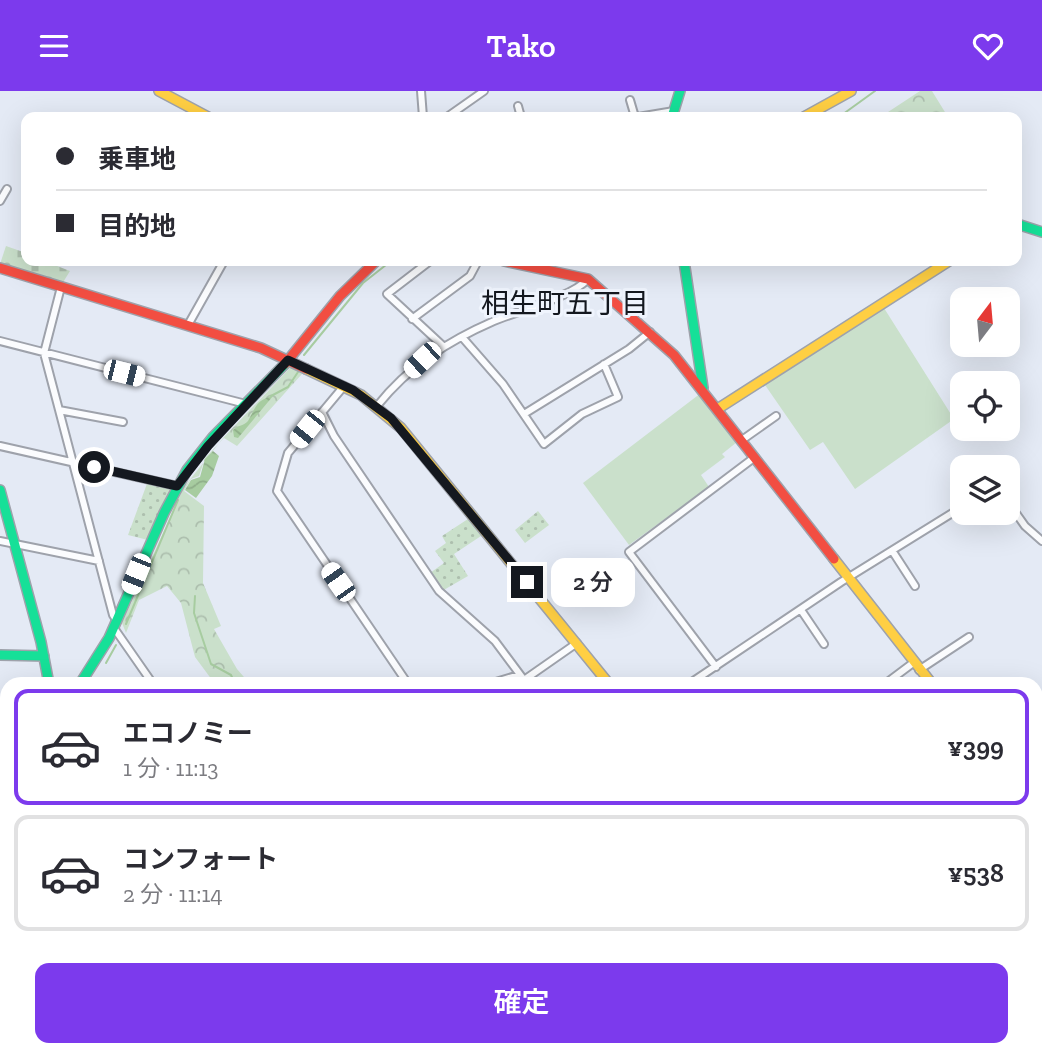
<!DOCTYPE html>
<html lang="ja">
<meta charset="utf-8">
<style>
:root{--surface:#fff;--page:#f2f2f3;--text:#2b2b33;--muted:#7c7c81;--line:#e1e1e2;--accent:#7c3aed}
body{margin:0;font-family:"Zilla Slab","Noto Sans JP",serif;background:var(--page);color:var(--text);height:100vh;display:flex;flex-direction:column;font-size:26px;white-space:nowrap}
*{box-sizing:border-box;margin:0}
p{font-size:23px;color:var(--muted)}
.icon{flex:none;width:38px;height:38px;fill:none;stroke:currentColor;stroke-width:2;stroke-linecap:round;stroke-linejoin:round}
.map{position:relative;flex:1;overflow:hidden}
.details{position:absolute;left:0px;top:586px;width:1043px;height:380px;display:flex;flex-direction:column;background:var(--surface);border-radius:21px 21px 0 0;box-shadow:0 7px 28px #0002}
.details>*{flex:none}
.top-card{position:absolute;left:21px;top:21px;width:1001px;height:154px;border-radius:14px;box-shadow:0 7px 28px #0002;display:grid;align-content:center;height:154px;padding:0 35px;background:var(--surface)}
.needle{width:46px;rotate:16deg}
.buttons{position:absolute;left:950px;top:196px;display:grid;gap:14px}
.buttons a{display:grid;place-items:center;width:70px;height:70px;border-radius:14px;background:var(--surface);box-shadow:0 7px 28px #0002;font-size:35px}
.end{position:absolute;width:32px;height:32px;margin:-16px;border:9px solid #14181f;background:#fff;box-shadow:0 0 0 4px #fff}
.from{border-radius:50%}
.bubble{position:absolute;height:49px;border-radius:14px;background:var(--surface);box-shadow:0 7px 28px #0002;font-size:23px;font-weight:600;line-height:49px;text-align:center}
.car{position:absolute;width:21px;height:42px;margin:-21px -10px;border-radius:9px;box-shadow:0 0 5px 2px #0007;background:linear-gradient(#fff 24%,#345 0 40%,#fff 0 76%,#345 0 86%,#fff 0)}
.top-card b{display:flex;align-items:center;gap:24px;height:66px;font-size:26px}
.top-card b+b{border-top:2px solid var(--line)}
.top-card i{width:18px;height:18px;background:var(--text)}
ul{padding:12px 0 0;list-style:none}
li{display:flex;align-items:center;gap:21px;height:116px;margin:0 14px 10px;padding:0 21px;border:4px solid var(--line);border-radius:14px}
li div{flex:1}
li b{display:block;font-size:26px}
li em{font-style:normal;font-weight:600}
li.on{border-color:var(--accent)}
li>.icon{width:63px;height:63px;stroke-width:1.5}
.cta{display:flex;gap:14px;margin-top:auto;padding:14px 35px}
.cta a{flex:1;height:80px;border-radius:14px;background:var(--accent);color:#fff;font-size:28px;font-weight:600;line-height:80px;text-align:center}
header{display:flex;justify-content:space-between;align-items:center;height:91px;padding:0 35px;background:var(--accent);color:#fff;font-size:32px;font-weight:600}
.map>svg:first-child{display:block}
.grass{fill:url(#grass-dots)}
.cemetery{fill:url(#cemetery-stones)}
.park{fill:url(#park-crowns)}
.garden{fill:#cae0cb}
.water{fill:url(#water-waves)}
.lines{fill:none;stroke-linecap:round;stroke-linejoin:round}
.stream{stroke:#a7cca0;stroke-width:2}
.street-casing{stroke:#9ea2ab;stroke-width:10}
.fast-casing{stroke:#9ea2ab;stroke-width:12}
.slow-casing{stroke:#9ea2ab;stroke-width:12}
.jam-casing{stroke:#9ea2ab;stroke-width:12}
.street{stroke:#fbfcfe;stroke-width:6}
.fast{stroke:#16e098;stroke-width:9}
.slow{stroke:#ffcf43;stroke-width:9}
.jam{stroke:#f24e42;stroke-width:9}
.route{stroke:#14181f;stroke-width:9}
.labels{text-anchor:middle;stroke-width:6;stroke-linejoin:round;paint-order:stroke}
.neighbourhood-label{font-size:28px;fill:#14181f;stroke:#eff4fd}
</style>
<header><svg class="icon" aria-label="menu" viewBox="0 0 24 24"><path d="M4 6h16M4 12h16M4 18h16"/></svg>Tako<svg class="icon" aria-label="heart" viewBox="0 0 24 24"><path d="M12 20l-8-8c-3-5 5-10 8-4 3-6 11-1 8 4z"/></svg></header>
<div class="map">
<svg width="1042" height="965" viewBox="0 0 1042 965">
<defs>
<pattern id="grass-dots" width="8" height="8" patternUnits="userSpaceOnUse" patternTransform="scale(1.75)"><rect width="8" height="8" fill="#cae0cb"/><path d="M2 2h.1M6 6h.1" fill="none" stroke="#adbfae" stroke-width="1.8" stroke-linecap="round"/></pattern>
<pattern id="cemetery-stones" width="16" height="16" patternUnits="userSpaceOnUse" patternTransform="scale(1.75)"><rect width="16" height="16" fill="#cae0cb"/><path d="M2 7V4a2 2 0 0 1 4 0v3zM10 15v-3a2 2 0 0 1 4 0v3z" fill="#adbfae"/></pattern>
<pattern id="park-crowns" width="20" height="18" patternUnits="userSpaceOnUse" patternTransform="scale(1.75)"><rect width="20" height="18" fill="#cae0cb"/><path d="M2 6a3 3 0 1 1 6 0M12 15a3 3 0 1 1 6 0" fill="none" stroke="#adbfae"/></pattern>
<pattern id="water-waves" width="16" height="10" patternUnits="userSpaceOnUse" patternTransform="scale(1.75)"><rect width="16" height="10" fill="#a7cca0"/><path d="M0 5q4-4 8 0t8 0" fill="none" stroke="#8fae89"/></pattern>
</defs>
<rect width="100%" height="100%" fill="#e4eaf5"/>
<path class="grass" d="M148 390 171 395 172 398 148 449 128 444Z
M538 420 549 434 525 452 515 439Z
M471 426 484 443 454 463 468 485 442 500 430 482 444 472 435 460 446 452 442 445Z"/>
<path class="cemetery" d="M6 155 26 162V170H53L52 173 70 180 62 193 0 173Z"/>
<path class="park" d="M920 0H932L948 26H888L885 23Z
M291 276 302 283 237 355 224 347 205 367 199 385 191 388 184 400 204 415 203 492 221 535 214 538 237 578 250 593H215L195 566 181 512 167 495 139 509 126 542 122 532 184 396 224 346Z"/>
<path class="garden" d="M884 217 954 328 855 398 823 351 810 359 765 294Z
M701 302 737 351 722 363 725 366 701 384 709 396 629 454 583 392Z"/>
<path class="water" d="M273 305 238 347 234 346 233 339C238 334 244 335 248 330 256 316 256 309 273 305Z
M213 360 219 365 212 385 196 407 185 399 191 389 200 386 205 368Z"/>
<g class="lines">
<path class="stream" d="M839 26 875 0
M304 264 363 192 391 170
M271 305 288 296 298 281
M195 505 194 522 211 573 231 584 235 593
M126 533 178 409
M106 572 116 554"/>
<defs>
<path id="street" d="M421 0 423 26
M630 9 635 26
M518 15 521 26
M447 26 484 0
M638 26 674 20
M0 110 7 98
M430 170 387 203 443 255
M61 196 44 262 113 524 117 530
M412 228 470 185 478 170
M188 234 224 170
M462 246 503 293 544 353 582 323 618 306 604 273
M0 250 246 313
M344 295 288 362 277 400 408 593
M377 315C409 275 448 250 494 230 518 220 572 206 588 188
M59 319 123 331
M322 321 334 345 439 500 495 550 527 593
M524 323 629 258 650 241
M742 349 776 325
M0 355 177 395
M1008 411 1025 435 1042 450
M0 450 99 470
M893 461 915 495
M801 519 824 553
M114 537 153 593
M716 576 629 461 755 366
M919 579 969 546
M524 589 577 552
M489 593 519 584
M689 593 841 491 962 416
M885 593 913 572
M1036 751 1042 746
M1036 841 1042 849
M254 959V965
M554 959 556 965
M716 959 719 965
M1032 965 1042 957"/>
<path id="fast" d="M672 26 680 0
M1017 133 1042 141
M684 170 703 297
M0 399 41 551 49 593
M0 564 44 565
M80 593 109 547 164 422 187 379 213 346 285 273
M1036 618 1042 614
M22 959 23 965
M366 965 384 959"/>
<path id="slow" d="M159 0 208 26
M804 26 851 0
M306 278 361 304 401 337 609 593
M719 317 949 170
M834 468 932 593
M0 682 7 675
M1036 687 1042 692
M916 965 924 959"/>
<path id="jam" d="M504 170 588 188 674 264 834 468
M0 177 261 257 306 278
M285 273 340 205 376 170
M1036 877 1042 873"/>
</defs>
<use href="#street" class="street-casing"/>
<use href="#fast" class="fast-casing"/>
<use href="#slow" class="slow-casing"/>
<use href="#jam" class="jam-casing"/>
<use href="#street" class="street"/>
<use href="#fast" class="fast"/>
<use href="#slow" class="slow"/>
<use href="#jam" class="jam"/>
</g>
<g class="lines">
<path class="route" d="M94 376 177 395 208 355 288 269 353 299 391 327 527 491"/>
</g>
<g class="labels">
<g class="neighbourhood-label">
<text x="565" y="222">相生町五丁目</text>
</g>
</g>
</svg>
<div class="buttons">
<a><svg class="needle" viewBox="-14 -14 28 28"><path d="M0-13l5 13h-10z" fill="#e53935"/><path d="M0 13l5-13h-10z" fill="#7c7c81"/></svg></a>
<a><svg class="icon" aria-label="locate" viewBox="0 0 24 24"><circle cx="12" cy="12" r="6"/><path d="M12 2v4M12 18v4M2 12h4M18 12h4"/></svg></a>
<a><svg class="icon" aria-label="layers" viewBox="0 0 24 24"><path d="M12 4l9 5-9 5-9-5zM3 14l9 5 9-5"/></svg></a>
</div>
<i class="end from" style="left:94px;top:376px"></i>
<i class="end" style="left:527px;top:491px"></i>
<div class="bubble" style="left:551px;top:467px;width:84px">2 分</div>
<i class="car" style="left:422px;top:269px;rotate:227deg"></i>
<i class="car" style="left:124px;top:282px;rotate:104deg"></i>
<i class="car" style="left:307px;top:338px;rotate:219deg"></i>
<i class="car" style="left:136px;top:483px;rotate:202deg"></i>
<i class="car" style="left:338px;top:491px;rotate:325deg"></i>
<div class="top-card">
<b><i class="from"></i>乗車地</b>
<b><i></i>目的地</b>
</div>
<section class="details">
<ul>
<li class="on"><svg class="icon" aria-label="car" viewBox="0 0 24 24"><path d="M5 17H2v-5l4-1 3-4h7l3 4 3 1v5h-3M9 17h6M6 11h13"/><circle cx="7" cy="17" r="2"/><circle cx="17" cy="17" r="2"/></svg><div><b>エコノミー</b><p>1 分 · 11:13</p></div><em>¥399</em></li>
<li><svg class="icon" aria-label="car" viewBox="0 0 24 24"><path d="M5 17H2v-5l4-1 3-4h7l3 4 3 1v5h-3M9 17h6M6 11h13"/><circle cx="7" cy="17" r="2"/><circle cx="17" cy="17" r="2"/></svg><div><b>コンフォート</b><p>2 分 · 11:14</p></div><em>¥538</em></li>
</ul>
<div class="cta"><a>確定</a></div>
</section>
</div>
